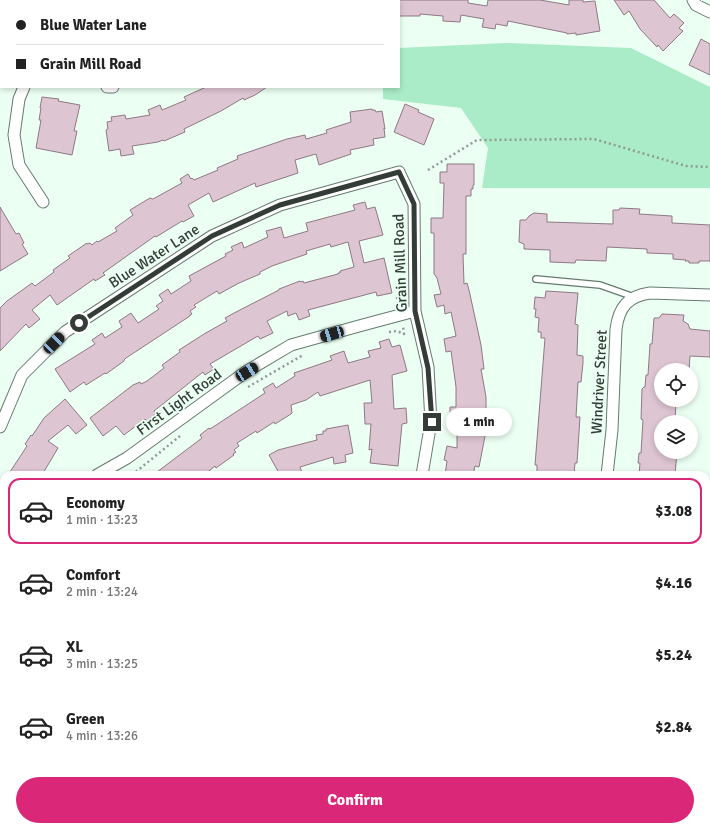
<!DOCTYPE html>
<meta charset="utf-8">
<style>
:root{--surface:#fff;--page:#f2f2f2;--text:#222;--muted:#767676;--line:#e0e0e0;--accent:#db2777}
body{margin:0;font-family:Signika,sans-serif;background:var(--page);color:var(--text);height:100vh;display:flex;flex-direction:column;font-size:15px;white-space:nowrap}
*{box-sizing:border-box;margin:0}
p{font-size:13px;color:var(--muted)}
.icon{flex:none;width:22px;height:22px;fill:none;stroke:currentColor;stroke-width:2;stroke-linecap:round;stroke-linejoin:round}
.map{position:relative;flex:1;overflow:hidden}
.details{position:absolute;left:0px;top:471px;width:710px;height:360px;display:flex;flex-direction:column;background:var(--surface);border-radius:12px 12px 0 0;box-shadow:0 2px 6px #0003}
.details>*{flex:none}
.top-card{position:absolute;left:0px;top:0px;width:400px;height:88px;box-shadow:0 2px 6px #0003;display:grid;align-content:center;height:88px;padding:0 16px;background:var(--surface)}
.fabs{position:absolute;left:654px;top:363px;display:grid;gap:8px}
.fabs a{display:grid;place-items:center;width:44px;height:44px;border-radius:50%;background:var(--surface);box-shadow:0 2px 6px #0003;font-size:20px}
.end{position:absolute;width:18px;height:18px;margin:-9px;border:5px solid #333c37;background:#fff;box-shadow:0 0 0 2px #fff}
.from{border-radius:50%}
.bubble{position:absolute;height:28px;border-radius:14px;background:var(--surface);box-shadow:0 2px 6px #0003;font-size:13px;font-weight:700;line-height:28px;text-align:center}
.car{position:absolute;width:12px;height:24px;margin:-12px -6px;border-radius:5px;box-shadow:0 0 3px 1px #0007;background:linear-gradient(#222 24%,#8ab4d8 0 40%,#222 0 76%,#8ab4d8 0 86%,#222 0)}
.top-card b{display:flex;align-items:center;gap:14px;height:38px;font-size:15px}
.top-card b+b{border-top:1px solid var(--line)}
.top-card i{width:10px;height:10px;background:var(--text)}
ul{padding:7px 0 0;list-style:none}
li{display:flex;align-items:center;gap:12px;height:66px;margin:0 8px 6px;padding:0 8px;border:2px solid transparent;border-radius:12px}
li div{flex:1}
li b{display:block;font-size:15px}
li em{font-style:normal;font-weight:700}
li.active{border-color:var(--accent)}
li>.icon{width:36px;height:36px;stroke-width:1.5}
.primary-button{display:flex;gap:8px;margin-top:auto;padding:8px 16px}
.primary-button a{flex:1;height:46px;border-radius:24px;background:var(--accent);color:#fff;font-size:16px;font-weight:700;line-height:46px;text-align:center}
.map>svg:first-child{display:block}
.green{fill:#aaecc7}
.building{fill:#ddc5d2;stroke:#8f7985}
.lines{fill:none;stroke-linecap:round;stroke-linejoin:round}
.service-casing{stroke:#667b6f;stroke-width:8}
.minor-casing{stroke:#667b6f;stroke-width:13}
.tertiary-casing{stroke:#667b6f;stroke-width:15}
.path{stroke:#8e9c93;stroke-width:2.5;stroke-dasharray:2 3;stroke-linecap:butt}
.service{stroke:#fff;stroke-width:5.5}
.minor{stroke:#fff;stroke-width:11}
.tertiary{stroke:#fff;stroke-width:13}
.route{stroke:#333c37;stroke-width:5}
.labels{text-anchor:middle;stroke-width:3.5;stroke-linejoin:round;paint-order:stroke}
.street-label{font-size:15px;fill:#333c37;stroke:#ecfff3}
</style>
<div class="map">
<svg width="710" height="831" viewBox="0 0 710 831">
<rect width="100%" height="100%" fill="#ecfff3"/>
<path class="green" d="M506 43 631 48 710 87V188H482L488 148 461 108 383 99V87H399V48Z
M710 818V831H586L620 827H706V819Z
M288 827H360L372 831H288Z"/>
<path class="building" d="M399 0H468V3L487 6 488 0H540L569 5V0H583V2L595 1 600 31 576 35V33L567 34V33L508 21 507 26 496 24 495 29 482 27 484 19 461 15 460 22 443 21V16L420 14V16H399Z
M614 0H654L670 18 674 14 684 23 679 28 683 31 663 51 658 45 657 47 640 29 629 11 624 15Z
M701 39 710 44V75L689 65Z
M206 87H267L255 95 244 100 243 98 221 111 184 129 185 132 164 141 163 140 158 142 132 146 134 154 121 156 120 149 109 151 106 130 108 129 107 122 112 121 111 117 125 115 126 119 150 115 148 110 160 105 162 110 186 100 184 97Z
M42 97 59 99 58 101 80 105 74 131H77L72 155 36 148 41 120H39L41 108H40Z
M405 104 419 110 418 112 434 119 424 145 394 132Z
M372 109V110H375L376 112 382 111 385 129 384 128 385 137 373 139 374 145 350 150 351 154 319 165 316 154 295 160 298 173 256 187 255 183 213 202 209 193 188 205 194 216 183 222 182 221 156 237 155 236 103 273 105 275 95 281 94 279 57 305 50 295 32 310 40 319 29 328 26 324 0 351V308L7 301 32 283 35 286 54 272 53 270 70 258 68 256 87 243V244L90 243 92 245 97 241 98 242 117 231 115 228 133 215 130 210 150 198 153 199 182 183 180 179 188 174 191 179 192 178 194 180 218 170 217 168 238 159 237 156 287 139 305 135 306 139 327 133 326 130 351 122 350 112Z
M447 164H474V185H473V189H471V196H466V254H463L464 284 467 283 469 290 481 345 484 369H481L486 397V431L479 467 475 466 473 475H445L447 461 444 460 447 446 457 448V418H450V407H456V387L451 351 446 352 444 339 456 336 451 312 445 314 444 305 437 307 434 295 441 294 437 278 434 274V233H431V218H443L444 183H440V172H447Z
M365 202 367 209 375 207 383 235 359 241 364 263 384 258 392 293 377 296 376 292 308 310 310 316 299 320 296 313 288 316 287 311 267 321 273 333 260 339 258 336 210 364 214 369 205 375 203 372 154 411 156 414 147 421 145 419 124 435 116 426 103 436 90 418 133 385 140 382 141 384 147 381 164 368 162 365 180 352 179 350 204 334 227 321 225 318 234 313 279 290V289L300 281 301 282 303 281 304 283 338 274V273H340V271L354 267 348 242 331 247 330 244 306 251 307 254 272 266 260 272V274L239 283 219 294 217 291 194 305 196 307 190 311 192 314 190 315V316L126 358 124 360V361L106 374 105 373 86 385 84 382 70 392 55 369 95 344 92 340 102 333 105 338 122 327 119 321 131 313 138 323 159 309 156 306 163 301 159 295 168 289 171 294 191 281 189 276 226 256 225 254 233 250 231 247 242 242 244 248 268 237 266 231 281 227 284 238 308 231 306 223 355 210 353 205Z
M0 207 16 234 19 233 24 243 22 244 28 254 0 271Z
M620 208 640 209 639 214 672 216V223L710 225V261H699V263H689V261H685L686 260 673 259V254L647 253V249L607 247 606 261 576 260 575 263 550 262V250L524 249V244L519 242 520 220H526L529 216 534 213 547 214V222L613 224V210H619Z
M546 291 578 293 575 324 578 325 577 355 583 356V363L581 382H578L576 417H580L577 463H575L574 474 537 472V465H535L545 338H541V332H538L539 318 535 317 536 309H534L535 297 545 298Z
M662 314 684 315 683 321 688 324 690 329 710 331V357L690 356 689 370H661V400H676L675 422H661V452H677L675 475H639L640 463H638L639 453H641L643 420 641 419 642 389 644 387H645L646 375H648L650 344H652L654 318H659Z
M389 339 392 347 400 345 407 371 392 375 394 409 406 408 407 423 402 424 398 466 370 463 372 449 369 450 371 424H365L364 403H372L370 380 320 396 318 392 306 400 291 405 292 413 291 414 275 424 274 422 257 433 256 431 237 443 239 446 234 450 236 452 233 454 234 455 216 468 215 466 204 475H153L202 438 200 435 209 428 210 429 265 393 263 389 273 383 276 388 295 376 294 373 332 360 330 356 344 351 348 363 370 357 368 351 381 348 379 342Z
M65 399 87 425 76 434 68 425 48 441 58 448 42 475H8L27 446 25 444 31 435 32 436 44 418Z
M348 425 353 453 345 455 346 462 334 464 333 457 300 467 303 475H280L269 455 278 450 317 440 316 435 323 434V431H326V429Z"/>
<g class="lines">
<defs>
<path id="service" d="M536 279 600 285 634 297"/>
<path id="minor" d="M693 0 696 5 710 12
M50 1V0
M302 1 304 0
M0 60H1
M24 87 19 99 14 135 19 165 43 202
M107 87H113
M0 427 22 375 65 332 212 236 280 205 399 172 414 204 415 311 428 367 431 422 422 475
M97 475 127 458 247 371 291 345 359 326 415 311
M607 475 612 430 616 329C619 307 628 296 650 293L710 295
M0 658 4 655
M706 702H710
M56 831V827
M208 831 209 827"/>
<path id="tertiary" d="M0 551 4 554
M706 806H710
M387 827 403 831
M459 831 529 827"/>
</defs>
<use href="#service" class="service-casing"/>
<use href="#minor" class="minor-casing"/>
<use href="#tertiary" class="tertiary-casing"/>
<path class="path" d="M428 170 477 140 594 139 686 166 710 167
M397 297 398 304
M389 332 397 331 404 334 403 326
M248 387 303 355
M132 475 180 436
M0 579 4 582
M314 827 315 831
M360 827 372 831
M289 831V827
M586 831 620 827"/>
<use href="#service" class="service"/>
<use href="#minor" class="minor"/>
<use href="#tertiary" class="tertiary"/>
</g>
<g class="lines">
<path class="route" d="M79 323 212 236 280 205 399 172 414 204 415 311 428 368 432 422"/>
</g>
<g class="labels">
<g class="street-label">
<text transform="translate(154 256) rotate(-33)" y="5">Blue Water Lane</text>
<text transform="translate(400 263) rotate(-92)" y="5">Grain Mill Road</text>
<text transform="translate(599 382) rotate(-87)" y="5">Windriver Street</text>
<text transform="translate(179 402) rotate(-36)" y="5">First Light Road</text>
</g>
</g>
</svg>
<div class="fabs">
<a><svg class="icon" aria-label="locate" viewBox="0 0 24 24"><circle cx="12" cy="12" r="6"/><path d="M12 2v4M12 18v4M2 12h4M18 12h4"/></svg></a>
<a><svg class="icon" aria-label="layers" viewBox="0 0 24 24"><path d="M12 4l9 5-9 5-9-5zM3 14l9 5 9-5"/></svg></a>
</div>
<i class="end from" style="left:79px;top:323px"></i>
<i class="end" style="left:432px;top:422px"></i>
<div class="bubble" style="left:446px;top:408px;width:66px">1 min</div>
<i class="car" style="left:332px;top:334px;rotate:254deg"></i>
<i class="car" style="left:54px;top:343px;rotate:45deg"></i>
<i class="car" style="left:247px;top:372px;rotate:59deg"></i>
<div class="top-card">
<b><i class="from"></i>Blue Water Lane</b>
<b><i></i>Grain Mill Road</b>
</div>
<section class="details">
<ul>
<li class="active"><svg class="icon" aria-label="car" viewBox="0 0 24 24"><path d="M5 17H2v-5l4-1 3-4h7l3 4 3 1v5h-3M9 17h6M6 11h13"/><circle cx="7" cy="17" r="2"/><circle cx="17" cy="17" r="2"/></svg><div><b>Economy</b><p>1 min · 13:23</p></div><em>$3.08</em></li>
<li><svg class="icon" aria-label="car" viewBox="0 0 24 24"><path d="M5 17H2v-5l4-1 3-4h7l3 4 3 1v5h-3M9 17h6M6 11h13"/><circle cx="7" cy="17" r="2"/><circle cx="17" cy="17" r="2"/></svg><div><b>Comfort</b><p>2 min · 13:24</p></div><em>$4.16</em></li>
<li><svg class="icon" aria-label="car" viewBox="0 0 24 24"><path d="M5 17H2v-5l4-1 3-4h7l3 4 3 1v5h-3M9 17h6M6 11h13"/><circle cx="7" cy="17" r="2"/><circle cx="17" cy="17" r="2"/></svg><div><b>XL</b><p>3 min · 13:25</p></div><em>$5.24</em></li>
<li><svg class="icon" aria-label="car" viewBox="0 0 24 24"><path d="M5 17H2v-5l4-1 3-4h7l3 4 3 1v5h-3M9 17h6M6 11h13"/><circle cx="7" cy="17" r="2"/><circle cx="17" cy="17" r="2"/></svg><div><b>Green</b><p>4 min · 13:26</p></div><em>$2.84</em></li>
</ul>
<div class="primary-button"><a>Confirm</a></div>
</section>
</div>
